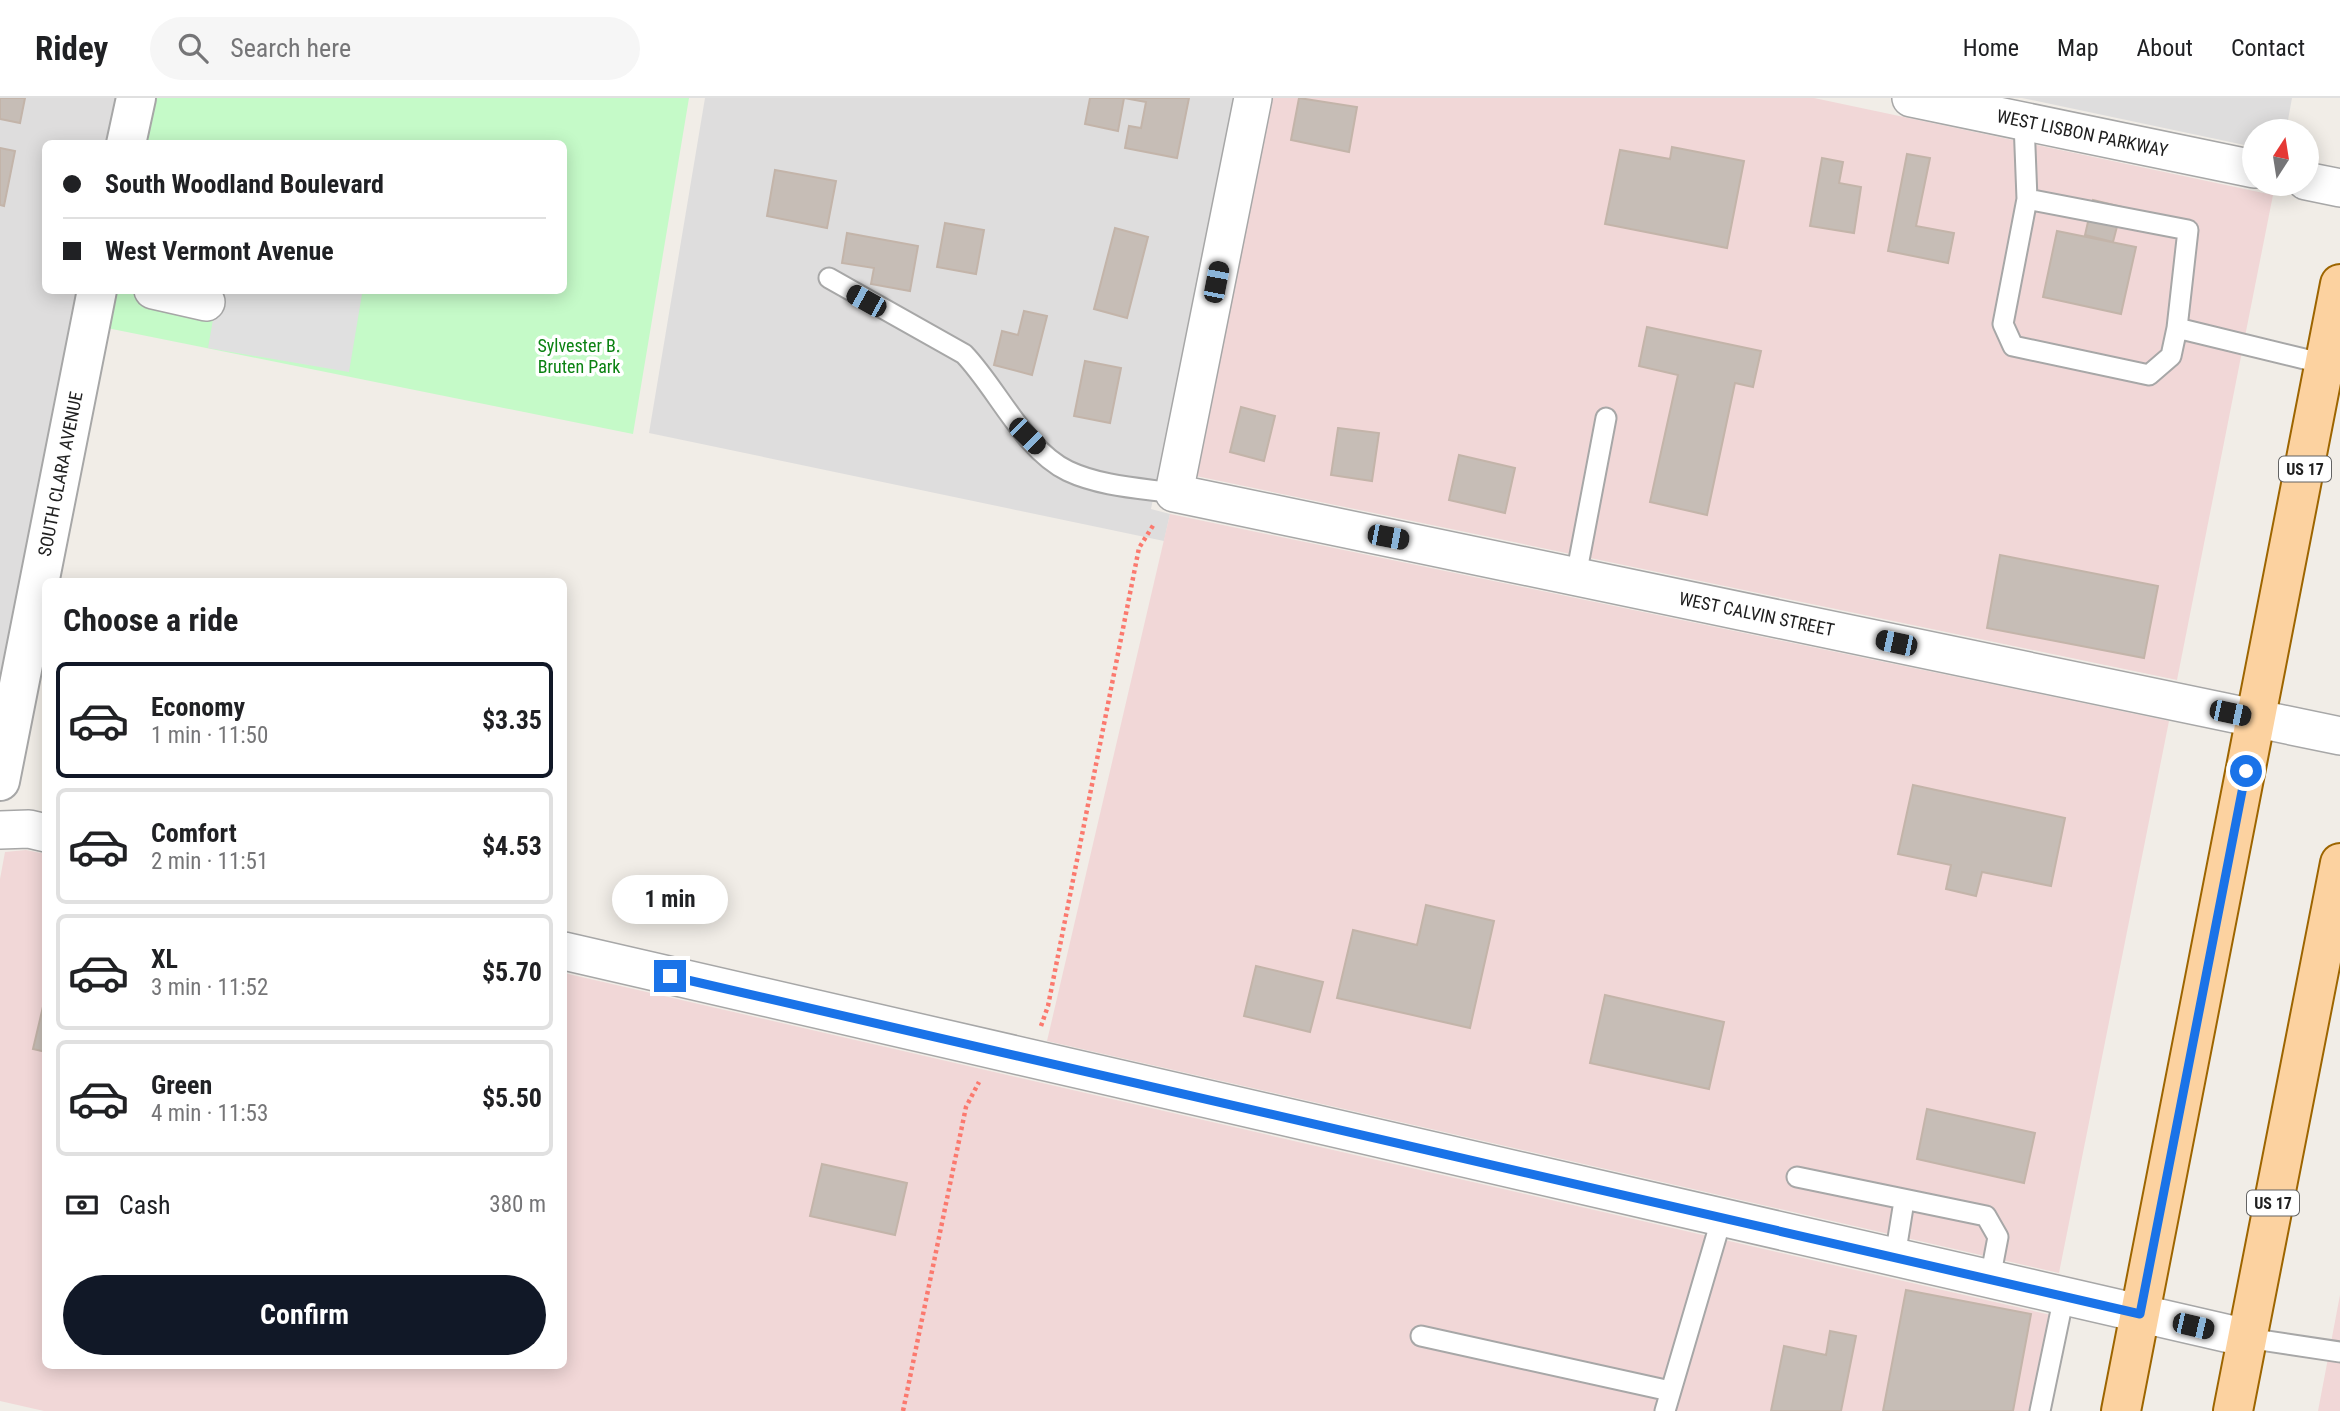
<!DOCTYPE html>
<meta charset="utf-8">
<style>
:root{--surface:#fff;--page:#f6f6f6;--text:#202124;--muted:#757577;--line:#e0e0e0;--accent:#111827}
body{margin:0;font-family:"Roboto Condensed",sans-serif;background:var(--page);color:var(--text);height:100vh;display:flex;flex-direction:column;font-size:26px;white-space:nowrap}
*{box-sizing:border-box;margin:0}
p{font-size:23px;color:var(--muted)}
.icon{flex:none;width:38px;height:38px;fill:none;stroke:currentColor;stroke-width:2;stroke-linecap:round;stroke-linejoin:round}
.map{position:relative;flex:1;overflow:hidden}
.sheet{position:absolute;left:42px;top:480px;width:525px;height:791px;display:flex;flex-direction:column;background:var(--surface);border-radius:10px;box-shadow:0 4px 18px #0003}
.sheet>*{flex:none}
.banner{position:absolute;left:42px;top:42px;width:525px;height:154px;border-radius:10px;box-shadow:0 4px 18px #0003;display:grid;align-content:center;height:154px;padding:0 21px;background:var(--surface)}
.needle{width:46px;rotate:12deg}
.controls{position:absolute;left:2242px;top:21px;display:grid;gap:14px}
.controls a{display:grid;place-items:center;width:77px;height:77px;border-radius:50%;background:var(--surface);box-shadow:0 4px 18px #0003;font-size:35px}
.end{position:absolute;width:32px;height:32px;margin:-16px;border:9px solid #1a73e8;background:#fff;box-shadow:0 0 0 4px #fff}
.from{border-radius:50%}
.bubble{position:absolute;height:49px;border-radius:24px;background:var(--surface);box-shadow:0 4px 18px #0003;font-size:23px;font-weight:700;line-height:49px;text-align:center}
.car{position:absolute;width:21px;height:42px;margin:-21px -10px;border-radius:9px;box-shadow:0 0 5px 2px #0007;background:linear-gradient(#222 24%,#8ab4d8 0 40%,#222 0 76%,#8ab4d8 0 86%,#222 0)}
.banner b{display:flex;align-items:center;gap:24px;height:66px;font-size:26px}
.banner b+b{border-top:2px solid var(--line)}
.banner i{width:18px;height:18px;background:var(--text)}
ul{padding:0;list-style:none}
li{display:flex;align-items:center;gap:21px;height:116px;margin:0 14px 10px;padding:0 7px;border:4px solid var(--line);border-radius:10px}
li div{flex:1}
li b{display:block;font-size:26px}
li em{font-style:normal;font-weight:700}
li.current{border-color:var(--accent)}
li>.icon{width:63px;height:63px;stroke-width:1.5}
h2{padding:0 21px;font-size:32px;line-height:84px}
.pay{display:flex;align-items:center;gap:18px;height:77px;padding:0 21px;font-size:26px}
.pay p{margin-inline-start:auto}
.primary-button{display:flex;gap:14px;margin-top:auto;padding:14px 21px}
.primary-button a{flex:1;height:80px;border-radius:42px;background:var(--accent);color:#fff;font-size:28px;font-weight:700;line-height:80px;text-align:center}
header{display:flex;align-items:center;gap:42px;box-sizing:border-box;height:98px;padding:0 35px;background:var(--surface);border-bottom:2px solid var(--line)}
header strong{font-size:33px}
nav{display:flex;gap:38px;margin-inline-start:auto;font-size:24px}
.search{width:490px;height:63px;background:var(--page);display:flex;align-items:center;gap:18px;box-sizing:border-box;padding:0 24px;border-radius:38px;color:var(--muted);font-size:26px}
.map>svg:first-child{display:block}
.residential{fill:#dedddd}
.commercial{fill:#f1d7d7}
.park{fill:#c5fac8}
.parking{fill:#e0e0e0}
.building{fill:#c6bdb6;stroke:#c3b4a9;stroke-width:2}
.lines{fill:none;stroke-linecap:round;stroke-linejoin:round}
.service-casing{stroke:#a7a7a7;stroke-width:23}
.minor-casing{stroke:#a7a7a7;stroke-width:40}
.tertiary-casing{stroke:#a7a7a7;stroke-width:42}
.primary-casing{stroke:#9d6500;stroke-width:42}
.path{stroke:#fb796e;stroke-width:4.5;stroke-dasharray:3.5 3.5;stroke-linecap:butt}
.service{stroke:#fff;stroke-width:19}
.minor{stroke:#fff;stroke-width:37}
.tertiary{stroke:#fff;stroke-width:38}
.primary{stroke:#fcd2a0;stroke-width:38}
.route{stroke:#1a73e8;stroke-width:9}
.labels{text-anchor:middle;stroke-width:7;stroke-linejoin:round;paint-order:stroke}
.shield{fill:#fff;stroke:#636363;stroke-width:2}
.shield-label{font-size:16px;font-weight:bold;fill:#202020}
.street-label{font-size:18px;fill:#202020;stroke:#fff}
.park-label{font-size:18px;fill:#0b8212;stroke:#fff}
</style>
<header>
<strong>Ridey</strong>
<div class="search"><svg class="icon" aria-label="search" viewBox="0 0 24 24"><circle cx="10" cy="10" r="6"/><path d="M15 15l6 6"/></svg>Search here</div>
<nav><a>Home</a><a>Map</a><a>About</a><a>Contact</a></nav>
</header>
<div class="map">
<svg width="2340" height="1313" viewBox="0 0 2340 1313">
<rect width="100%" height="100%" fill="#f1ede7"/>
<path class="residential" d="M0 0H116L107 45 46 46V192L78 193 0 588Z
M705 0H1235L1151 411 1170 416 1164 443 649 335Z
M2022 0H2292L2286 33H2254V49Z"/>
<path class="commercial" d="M1273 0H1814L2273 97 2177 582 1196 378Z
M1170 416 2169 623 2059 1175 1047 943Z
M26 752 46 756V1267H564V875L2051 1217 2032 1313H44L0 1303V781L5 754Z
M2340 1197V1313H2318Z"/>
<path class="park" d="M154 0H689L633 336 107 230 115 193 564 192V46L145 45Z"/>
<path class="parking" d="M341 192 362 196 349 274 208 250 218 193Z"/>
<path class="building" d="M0 0H25L20 25 0 21Z
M1090 0H1189L1177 60 1125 50 1129 28 1141 30 1146 4 1124 0 1118 33 1085 26Z
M1299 0 1357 9 1349 54 1291 42Z
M1672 49 1744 63 1727 150 1605 126 1620 52 1670 61Z
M0 50 15 53 4 108 0 107Z
M1907 56 1930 60 1916 128 1954 135 1948 165 1888 153Z
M1822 60 1843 64 1839 85 1861 89 1854 135 1810 128Z
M775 72 836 83 827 130 767 118Z
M2093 102 2122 109 2113 144 2085 137Z
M945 125 984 132 976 176 937 169Z
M1115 130 1148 139 1127 220 1094 211Z
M2057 133 2136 149 2121 216 2043 199Z
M847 135 918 148 910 193 871 186 874 170 842 165Z
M1024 213 1047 218 1032 277 994 267 1002 233 1018 237Z
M1647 229 1761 253 1753 289 1735 285 1707 417 1650 404 1678 277 1639 268Z
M1085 263 1121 270 1110 325 1074 318Z
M1241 309 1275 318 1264 363 1230 354Z
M1338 330 1379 335 1372 383 1331 377Z
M1459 357 1515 370 1505 415 1449 402Z
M2000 457 2158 488 2144 560 1987 530Z
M1913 687 2065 720 2051 788 1982 774 1976 798 1946 791 1951 767 1898 756Z
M1426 807 1494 823 1470 930 1337 900 1353 832 1417 847Z
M1256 868 1323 884 1310 934 1244 918Z
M46 896V954L33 951Z
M1605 897 1724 924 1709 991 1590 965Z
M1927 1011 2035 1035 2024 1085 1917 1061Z
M822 1066 907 1085 895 1137 810 1118Z
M1906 1192 2031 1216 2013 1313H1883Z
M1830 1233 1856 1238 1841 1313H1771L1784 1248 1826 1257Z"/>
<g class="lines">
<defs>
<path id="service" d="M2024 24 2027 101 2188 132 2177 230 2325 266
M2027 101 2003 226 2013 248 2149 277 2171 258 2177 230
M829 180 964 256C997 290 1024 352 1068 373 1100 388 1138 390 1174 395
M1576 478 1606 320
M1797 1079 1986 1118 1998 1139 1990 1181
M1895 1159 1904 1103
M1421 1238 1670 1293
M2247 1240 2340 1254
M1665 1313 1722 1119
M2040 1313 2064 1198"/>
<g id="minor">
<path id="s1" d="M1253 0 1174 395 2340 638"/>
<path id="s2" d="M1911 0 2254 71"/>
<path d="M2306 83 2340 90"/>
<path d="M153 192 206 204"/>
<path d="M0 732 29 731 46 735"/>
<path d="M564 853 2247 1240"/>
</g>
<g id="tertiary">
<path d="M126 46 136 0"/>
<path id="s3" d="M0 683 97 192"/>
</g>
<path id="primary" d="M2121 1313 2340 186
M2233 1313 2340 765"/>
</defs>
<use href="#service" class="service-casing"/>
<use href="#minor" class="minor-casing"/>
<use href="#tertiary" class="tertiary-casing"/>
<use href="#primary" class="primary-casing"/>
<path class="path" d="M1041 928 1048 908 1139 450 1154 426
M903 1313 966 1009 979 984"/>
<use href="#service" class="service"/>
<use href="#minor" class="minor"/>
<use href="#tertiary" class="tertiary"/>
<use href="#primary" class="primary"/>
</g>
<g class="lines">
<path class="route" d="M670 878 2140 1216 2246 673"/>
</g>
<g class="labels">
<g class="shield">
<rect x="2279" y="358.5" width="52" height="25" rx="5"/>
<rect x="2247" y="1092.5" width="52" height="25" rx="5"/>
</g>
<g class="shield-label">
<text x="2305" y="377">US 17</text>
<text x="2273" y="1111">US 17</text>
</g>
<g class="street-label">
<text dy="6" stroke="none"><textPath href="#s2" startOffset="175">WEST LISBON PARKWAY</textPath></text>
<text dy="6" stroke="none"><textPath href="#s3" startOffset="313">SOUTH CLARA AVENUE</textPath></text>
<text dy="6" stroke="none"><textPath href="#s1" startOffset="998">WEST CALVIN STREET</textPath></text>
</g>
<g class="park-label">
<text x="579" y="254">Sylvester B.<tspan x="579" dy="21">Bruten Park</tspan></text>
</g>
</g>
</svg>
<div class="controls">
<a><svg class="needle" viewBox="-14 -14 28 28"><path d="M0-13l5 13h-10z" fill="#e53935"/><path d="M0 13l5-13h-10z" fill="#757577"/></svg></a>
</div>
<i class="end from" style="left:2246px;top:673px"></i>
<i class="end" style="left:670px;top:878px"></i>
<div class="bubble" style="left:612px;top:777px;width:116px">1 min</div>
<i class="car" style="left:1216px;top:184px;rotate:11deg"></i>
<i class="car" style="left:866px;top:203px;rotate:299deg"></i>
<i class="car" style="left:1027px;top:338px;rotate:135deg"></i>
<i class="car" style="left:1388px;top:439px;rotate:101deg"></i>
<i class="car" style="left:1896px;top:545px;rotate:282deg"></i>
<i class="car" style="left:2230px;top:615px;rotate:102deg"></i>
<i class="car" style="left:2193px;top:1228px;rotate:103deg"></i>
<div class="banner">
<b><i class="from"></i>South Woodland Boulevard</b>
<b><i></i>West Vermont Avenue</b>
</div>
<section class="sheet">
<h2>Choose a ride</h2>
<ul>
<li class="current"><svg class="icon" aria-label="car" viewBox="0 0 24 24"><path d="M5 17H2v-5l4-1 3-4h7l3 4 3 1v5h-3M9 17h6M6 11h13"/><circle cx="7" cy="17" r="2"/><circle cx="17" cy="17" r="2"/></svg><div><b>Economy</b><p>1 min · 11:50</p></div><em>$3.35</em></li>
<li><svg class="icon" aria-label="car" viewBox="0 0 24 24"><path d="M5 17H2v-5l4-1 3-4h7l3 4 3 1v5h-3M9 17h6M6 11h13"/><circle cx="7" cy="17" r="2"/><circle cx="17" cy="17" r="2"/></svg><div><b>Comfort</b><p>2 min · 11:51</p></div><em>$4.53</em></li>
<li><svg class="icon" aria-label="car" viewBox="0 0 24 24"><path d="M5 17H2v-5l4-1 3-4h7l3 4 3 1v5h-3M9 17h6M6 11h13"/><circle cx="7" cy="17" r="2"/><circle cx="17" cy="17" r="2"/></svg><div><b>XL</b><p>3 min · 11:52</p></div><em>$5.70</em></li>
<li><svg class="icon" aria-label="car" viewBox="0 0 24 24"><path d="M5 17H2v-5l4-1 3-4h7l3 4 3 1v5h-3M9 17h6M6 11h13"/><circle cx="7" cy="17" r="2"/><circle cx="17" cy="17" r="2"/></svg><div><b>Green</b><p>4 min · 11:53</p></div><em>$5.50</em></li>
</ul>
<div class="pay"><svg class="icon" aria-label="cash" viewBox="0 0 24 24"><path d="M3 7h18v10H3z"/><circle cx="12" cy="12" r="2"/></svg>Cash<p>380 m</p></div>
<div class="primary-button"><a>Confirm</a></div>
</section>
</div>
